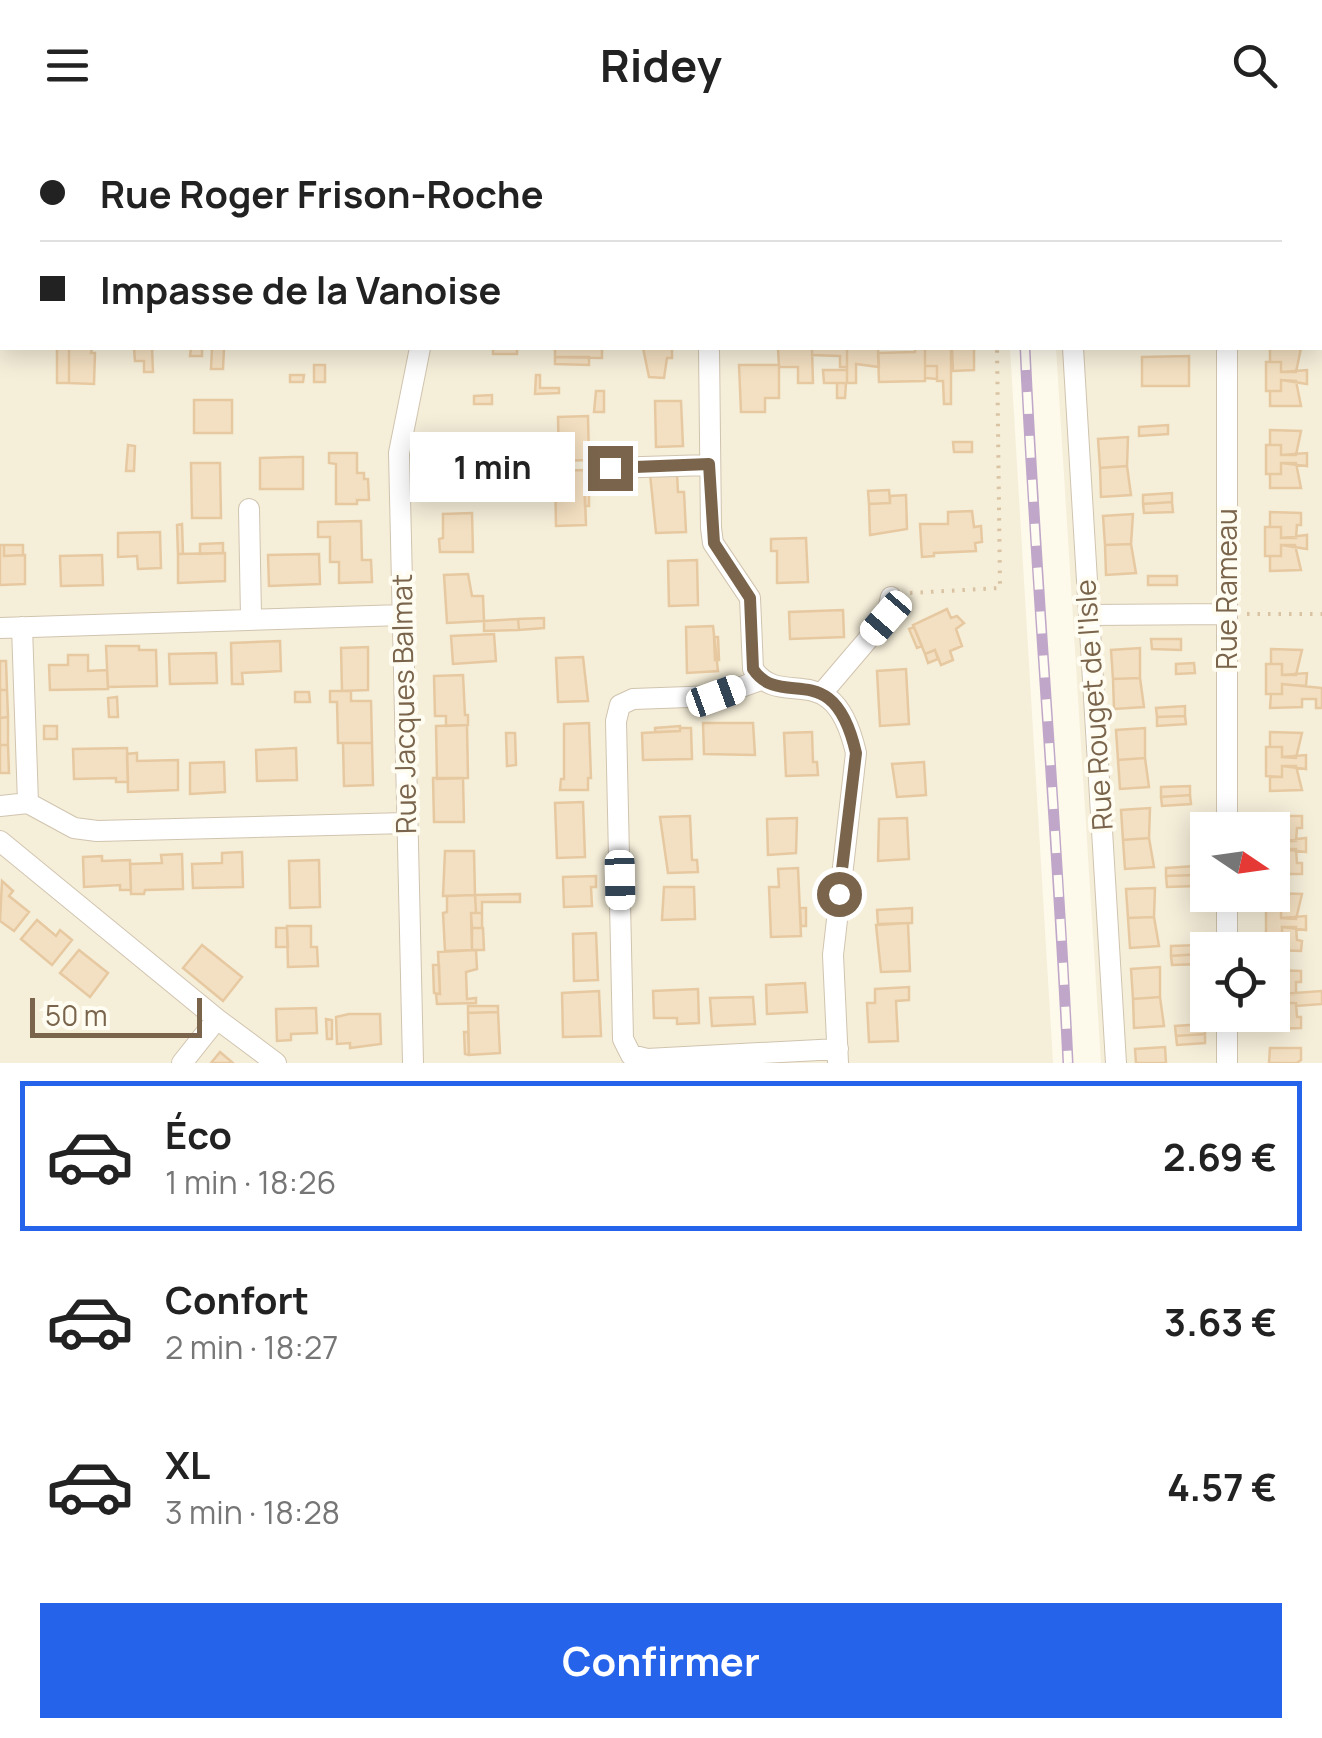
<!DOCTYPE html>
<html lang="fr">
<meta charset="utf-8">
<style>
:root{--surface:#fff;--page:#f2f2f2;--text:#222;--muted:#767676;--line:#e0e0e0;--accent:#2563eb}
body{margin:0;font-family:Manrope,sans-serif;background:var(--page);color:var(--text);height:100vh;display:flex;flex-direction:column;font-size:38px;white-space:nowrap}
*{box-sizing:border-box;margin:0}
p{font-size:32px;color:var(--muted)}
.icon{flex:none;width:55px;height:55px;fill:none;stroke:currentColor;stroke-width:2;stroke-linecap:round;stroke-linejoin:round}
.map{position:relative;height:933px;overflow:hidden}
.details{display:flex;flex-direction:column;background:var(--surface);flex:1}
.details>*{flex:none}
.banner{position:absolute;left:0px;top:0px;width:1322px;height:220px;box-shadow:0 5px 25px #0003;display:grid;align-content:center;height:220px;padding:0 40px;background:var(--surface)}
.needle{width:65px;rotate:103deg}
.fabs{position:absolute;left:1190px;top:682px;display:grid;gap:20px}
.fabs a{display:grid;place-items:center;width:100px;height:100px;border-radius:0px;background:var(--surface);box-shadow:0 5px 25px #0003;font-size:50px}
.scale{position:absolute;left:30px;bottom:25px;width:172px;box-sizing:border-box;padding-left:10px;border:5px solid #7a654c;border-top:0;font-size:28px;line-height:35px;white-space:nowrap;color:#7a654c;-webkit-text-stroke:8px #fffcf2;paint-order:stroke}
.end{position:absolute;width:45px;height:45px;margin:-22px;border:12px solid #7a654c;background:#fff;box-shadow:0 0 0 5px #fff}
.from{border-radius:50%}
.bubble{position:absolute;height:70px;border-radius:0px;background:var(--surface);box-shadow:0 5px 25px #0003;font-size:32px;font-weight:700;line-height:70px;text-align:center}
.car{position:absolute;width:30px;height:60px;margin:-30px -15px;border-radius:12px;box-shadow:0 0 8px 2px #0007;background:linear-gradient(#fff 24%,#345 0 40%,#fff 0 76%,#345 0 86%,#fff 0)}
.banner b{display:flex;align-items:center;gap:35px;height:95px;font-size:38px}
.banner b+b{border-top:2px solid var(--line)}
.banner i{width:25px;height:25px;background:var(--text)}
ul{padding:18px 0 0;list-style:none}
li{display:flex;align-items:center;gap:30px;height:150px;margin:0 20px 15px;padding:0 20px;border:5px solid transparent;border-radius:0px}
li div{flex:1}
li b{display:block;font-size:38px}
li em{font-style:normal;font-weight:700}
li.on{border-color:var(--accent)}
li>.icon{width:90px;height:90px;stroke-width:1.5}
.action{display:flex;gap:20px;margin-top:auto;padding:20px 40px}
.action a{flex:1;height:115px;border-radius:0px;background:var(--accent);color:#fff;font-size:40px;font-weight:700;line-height:115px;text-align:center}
header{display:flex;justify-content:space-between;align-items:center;height:130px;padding:0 40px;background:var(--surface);font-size:45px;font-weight:700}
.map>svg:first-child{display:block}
.residential{fill:#f5eed9;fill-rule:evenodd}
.building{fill:#f3dfc1;stroke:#e7c9a1;stroke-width:2.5}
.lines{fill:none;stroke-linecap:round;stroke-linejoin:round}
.street-casing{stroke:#d1c4af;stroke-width:22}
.secondary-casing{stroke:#d4c6ad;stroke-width:32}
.path{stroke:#d9c3a3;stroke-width:4;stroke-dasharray:2.5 8;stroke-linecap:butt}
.street{stroke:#fff;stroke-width:20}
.secondary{stroke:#fff;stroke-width:30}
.rail-casing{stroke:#c0a7c9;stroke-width:11}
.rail{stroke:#fffcf2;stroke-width:8;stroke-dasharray:22;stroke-linecap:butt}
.route{stroke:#7a654c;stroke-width:12}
.labels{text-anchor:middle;stroke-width:8;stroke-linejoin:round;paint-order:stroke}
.street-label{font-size:28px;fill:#7a654c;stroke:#fffcf2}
</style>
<header><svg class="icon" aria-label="menu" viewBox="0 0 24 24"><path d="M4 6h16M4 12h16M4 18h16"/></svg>Ridey<svg class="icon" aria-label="search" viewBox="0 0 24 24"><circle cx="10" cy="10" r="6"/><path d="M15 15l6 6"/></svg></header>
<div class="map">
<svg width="1322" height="933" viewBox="0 0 1322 933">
<rect width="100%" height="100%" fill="#fdfaeb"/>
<path class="residential" d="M0 0H1008L2 2V218H1010L1053 933H0Z
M1110 0H1322V933H1101L1056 218H1320V2ZM1208 700H1272V765H1208ZM1208 820H1272V885H1208Z"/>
<path class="building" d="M0 27H2V117H0Z
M57 218H69V253H57Z
M69 218H92L91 223H95L94 254 69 253Z
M134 218H152L153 242H144V231H135Z
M191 218H202V226H190Z
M212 218H224L223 239H211Z
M493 218H517V224H493Z
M555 218H602V228L555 227Z
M643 218H672V228H667L664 248 649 247Z
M778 218H812L813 253H798V237H779Z
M812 218H847V237H840V226L812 225Z
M847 218H878L879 237 856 234V253H847Z
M915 218H925V251L879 252 878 223 915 222Z
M925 218H951V274H944L943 251H937V236H925Z
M952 218H974V240L953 241Z
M1270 218H1301L1296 242H1281V232H1270Z
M1189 226V256H1142V227Z
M555 227H589V235L555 234Z
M1266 232H1281V242L1307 240V254L1281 250V261H1266Z
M314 235H325V252H314Z
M739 235H779V268H765V282H741Z
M925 236H937V249L925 248Z
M823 240H847V253H824Z
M290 245H304L303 252H290Z
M536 245H540V258H559V263L535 264Z
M1281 250 1296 251 1301 276H1270V261H1281Z
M837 253H846L845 268H837Z
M596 261H604V282H594Z
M492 265V274H474V266Z
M194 270H232V303H194Z
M655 271H681L683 316 656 317Z
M588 286 589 330 559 331 558 287Z
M1168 295V304L1139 306V297Z
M1270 300 1301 301 1296 325H1281V315H1270Z
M1128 307 1127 336 1100 338 1098 309Z
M953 312H972V322H954Z
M460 314V319L486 318 488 341 460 342V348L417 350 416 328 431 327V334L444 333V315Z
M128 315 135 316 134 341H126Z
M1266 315H1281V325L1307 323V336L1281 333V344H1266Z
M329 323H357V343H364V349H368L369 370H357V374H336V334L329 333Z
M293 327H303V359H260V328Z
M191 333H220L221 388H192Z
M1281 333H1296L1301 358H1270V344H1281Z
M1127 336 1131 365 1101 367 1100 338Z
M584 340 586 395 556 396 555 341Z
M677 343 678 362H684L686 402 656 403 650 344Z
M500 347V359L477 360 476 348Z
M584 350H589V376H585Z
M889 360 890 373 869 374 868 361Z
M1172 363V372L1143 374V365Z
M906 365 907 399 870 405 869 374 890 373V366Z
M1172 372 1173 382 1144 383 1143 374Z
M972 381 974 397 981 396 982 412 975 413 976 421 934 423V426L922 427 920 394H948V382Z
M1270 382 1301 383V395H1297L1296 408H1281V397H1270Z
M472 383 473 422H440L439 409 443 408V384Z
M1133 384 1131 414 1105 415 1103 386Z
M361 391 362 430H371L372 452 339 453V432H330V407H318V392Z
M182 394 183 424H178L177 395Z
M1265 397H1281V408L1307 405V419L1281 415V426H1265Z
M160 402 161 438 138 439 137 426 118 427V403Z
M806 408 808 452 777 453V421H771V409Z
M223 413V423L200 424V414Z
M1131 414 1136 443 1106 445 1105 415Z
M0 415H4V426L25 425V454L0 455Z
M4 415H23V425L4 426Z
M1281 415H1295L1301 440 1270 441V426H1281Z
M225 423V451L178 453V424Z
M319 424 320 454 269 456 268 425Z
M102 425 103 455 61 456 60 426Z
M697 430 698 475 669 476 668 431Z
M468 444 472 466H483L484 491 447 493 444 445Z
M1148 446H1177V455H1148Z
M947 479 951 488 957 486 964 493 956 499 962 516 950 521 953 530 941 535 935 520 925 524 913 495Z
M843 480 844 507 790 509 789 482Z
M544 488V498L519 500 518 489Z
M518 489 519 500 484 501V491Z
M713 496 718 541 687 543 686 497Z
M914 497 922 516 917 518 909 499Z
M494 504 496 531 453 534 451 506Z
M714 507H718L719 530H715Z
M1151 509H1181V520L1152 519Z
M280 511 281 541 242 543 243 554H232L231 513Z
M106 516H139V520H156L157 556 108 557Z
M368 517V560L342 561 341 518Z
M1140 518V548L1113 549 1111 520Z
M1271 519 1302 520 1296 545H1282V534H1271Z
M935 520 938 529 928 533 925 524Z
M216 523 217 553 170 554 169 524Z
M68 525H88V541L107 540 108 559 50 560 49 535H68Z
M583 527 588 571 558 572 556 528Z
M0 531H6L7 560H0Z
M1194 533 1195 543 1176 544V534Z
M1266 534H1282V545L1307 543 1306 556 1282 554V564H1266Z
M906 539 909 594 880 596 877 541Z
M463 545 465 585H468V595L446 596V586H435L434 546Z
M1140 548 1144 577 1114 579 1113 549Z
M1282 554 1322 558V578H1316V569H1302V577L1270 578 1271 564H1282Z
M0 560H7L8 587 0 588Z
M330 561H351V571H371L372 613H338L337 572H330Z
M295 562H309L310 572H295Z
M117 567 118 587H109L108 568Z
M1185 576V586L1157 587 1156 578Z
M1185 586 1186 594 1157 596V587Z
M8 587V615H0V588Z
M589 593 591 648H588V660H560L561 649H564V594Z
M703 593H753L755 625 704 624Z
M467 595 468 648 437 649 436 596Z
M44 596H57V609H44Z
M680 596V601L655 602V598Z
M680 598H691L692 629 643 630 642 603 680 601Z
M1145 598V628L1118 630 1116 600Z
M812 602 813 632H817L818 645 786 646 784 603Z
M1270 602 1302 603 1296 628 1282 627V617H1270Z
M506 603H515L516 635 507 636Z
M343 613H372L373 655 344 656Z
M0 615H8L9 643H0Z
M1266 617H1282V627L1306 625V639L1282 636V647L1266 646Z
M127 618 128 652H116V648L74 649 73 619Z
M296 618 297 650 257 651 256 620Z
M137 623V631L178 630V660L128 662 127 624Z
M1145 628 1149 657 1120 659 1118 630Z
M224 632 225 662 190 664V633Z
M924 632 926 665 897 667 892 634Z
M1282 636H1296L1302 660 1270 661V647H1282Z
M433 648H463L464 692H434Z
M1190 656V665L1161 667V657Z
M1190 665 1191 674 1162 676 1161 667Z
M583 672 585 727 557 728 555 673Z
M1150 678 1149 708 1123 710 1121 680Z
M690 686 692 730H697L698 742 668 743 660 687Z
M1270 686H1302V698H1297L1296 711H1281L1282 701 1270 700Z
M797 688 796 723 768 725 767 689Z
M907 688 909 729 878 731 879 689Z
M1272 701H1282L1281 711 1306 708V722L1282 719V730L1272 729Z
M1149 708 1154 737 1125 739 1123 710Z
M1282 719H1296L1297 733H1302V744H1272V729L1282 730Z
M445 721H474L475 765 443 766Z
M242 722 243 757 193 758 192 734 222 733V723Z
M182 724 183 759 145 760 144 764H131L130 734 162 733 161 725Z
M102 726V731L130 730 131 760H120V755L84 757 83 727Z
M319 730 320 777 290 778 289 731Z
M1195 736V745L1166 746V738Z
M798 738 801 806 771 807 769 757H779L778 739Z
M1195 745 1196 756 1167 757 1166 746Z
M596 746V757H591L592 776 564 777 563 747Z
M2 751 13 761 9 766 29 782 14 801 0 791Z
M664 757H694L695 789 662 790Z
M1155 758 1154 787 1128 788 1126 759Z
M1272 763 1302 764 1296 789 1281 788V778H1270Z
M520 764V772H482V783H476L475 765Z
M475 765 476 783H471L472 820 445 821 443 783 447 782V766Z
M800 778H806V796H801Z
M912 778V793L878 794 877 780Z
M1266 778H1281V788L1306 786V800L1282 797V807H1266Z
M471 783H482V798H472Z
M1154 787 1159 816 1130 818 1128 788Z
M37 790 56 806 60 800 72 810 52 835 21 809Z
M908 793 910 841 881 842 876 795Z
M287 796H311V817H317L318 836 288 837Z
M1282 797H1296L1297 810 1302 811 1301 821 1270 820V807H1282Z
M276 798H287L288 817H276Z
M472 798H483L484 820H472Z
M596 803 598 850 574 851 573 804Z
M202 815 242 847 223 871 183 838Z
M1200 815V824L1171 826V816Z
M79 820 108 843 90 867 60 843Z
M476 820 477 839 466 842 467 869 476 868V873L437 874 436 864H440L438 822Z
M1200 824 1201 834 1172 835 1171 826Z
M433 835H439L440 864 434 863Z
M1160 837V867L1133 869 1131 839Z
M1272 840 1301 841V852H1296V864H1281V854H1272Z
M805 853 807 882 767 884 766 855Z
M1272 854H1281V864L1322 861V874L1296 876V873H1281V884H1272Z
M909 857V870L896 871 898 911 869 912 867 873H875V859Z
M698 859 699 893 677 894V888H654L653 861Z
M599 861 601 906 563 907 562 863Z
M753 867 755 894 712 896 710 868Z
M1160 867 1164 896 1134 898 1133 869Z
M1281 873H1296L1297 887H1301V898L1269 899 1270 885 1281 884Z
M468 876H498V882L468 883Z
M316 878 317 903 291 904V910L277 911 276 879Z
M498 882 500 923 469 925 468 883Z
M349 884H380L381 914 350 918V913L337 914 336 887Z
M326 889 332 890V909H327Z
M1204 894 1205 904 1176 906 1175 896Z
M464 902H468L469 925 465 924Z
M1205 904V913L1177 915 1176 906Z
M1165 917 1166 933H1136L1135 919Z
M1270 918H1301V930L1297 933H1269Z
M220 922 233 933H211Z"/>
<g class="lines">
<defs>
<path id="street" d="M29 0V2
M398 0 399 2
M1313 2 1314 0
M709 218 711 398 713 413 750 468 753 539C782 582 833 523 856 623L833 825 838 933
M1073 218 1116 933
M1227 218V700
M610 338 709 335
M249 379 251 487
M1089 485 1227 484
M22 497 28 673
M0 498 402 485
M761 550 716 566 633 569 620 575 616 591 623 909 631 925 647 929 838 919
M823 562 886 488 891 467
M0 676 28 673 74 698 97 701 406 693
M0 711 217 889 276 933
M1227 765V820
M1227 885V933
M182 933 217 889
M413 933 399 323 420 218"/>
<path id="secondary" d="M653 0V2
M0 156H2
M1320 173H1322"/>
</defs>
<use href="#street" class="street-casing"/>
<use href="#secondary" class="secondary-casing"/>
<path class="path" d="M910 463 1000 458 997 218
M1247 484H1322"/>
<use href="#street" class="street"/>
<use href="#secondary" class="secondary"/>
<defs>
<path id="rail" d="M1023 2V0
M1025 218C1036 456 1057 694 1068 933"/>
</defs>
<use href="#rail" class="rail-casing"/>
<use href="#rail" class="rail"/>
</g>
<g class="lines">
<path class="route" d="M610 338 709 334 714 413 750 468 753 539C782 582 833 523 856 623L839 764"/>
</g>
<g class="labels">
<g class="street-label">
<text transform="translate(1227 459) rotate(-90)" y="10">Rue Rameau</text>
<text transform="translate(404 574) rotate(-91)" y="10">Rue Jacques Balmat</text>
<text transform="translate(1094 575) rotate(-94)" y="10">Rue Rouget de l'Isle</text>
</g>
</g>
</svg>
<div class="fabs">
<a><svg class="needle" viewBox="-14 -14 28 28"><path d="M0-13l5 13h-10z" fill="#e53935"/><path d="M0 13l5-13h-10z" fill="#767676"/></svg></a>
<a><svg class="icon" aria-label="locate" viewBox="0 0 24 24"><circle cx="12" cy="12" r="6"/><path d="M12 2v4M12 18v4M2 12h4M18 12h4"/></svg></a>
</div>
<div class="scale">50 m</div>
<i class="end from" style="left:839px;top:764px"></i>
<i class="end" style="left:610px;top:338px"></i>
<div class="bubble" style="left:410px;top:302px;width:165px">1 min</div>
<i class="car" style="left:886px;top:488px;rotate:221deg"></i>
<i class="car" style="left:716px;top:566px;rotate:70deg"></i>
<i class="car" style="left:620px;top:750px;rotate:179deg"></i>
<div class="banner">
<b><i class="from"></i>Rue Roger Frison-Roche</b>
<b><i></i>Impasse de la Vanoise</b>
</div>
</div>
<section class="details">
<ul>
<li class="on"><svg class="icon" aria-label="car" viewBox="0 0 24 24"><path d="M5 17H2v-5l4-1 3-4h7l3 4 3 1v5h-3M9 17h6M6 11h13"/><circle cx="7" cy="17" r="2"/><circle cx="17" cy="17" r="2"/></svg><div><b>Éco</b><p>1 min · 18:26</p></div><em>2.69 €</em></li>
<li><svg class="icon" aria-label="car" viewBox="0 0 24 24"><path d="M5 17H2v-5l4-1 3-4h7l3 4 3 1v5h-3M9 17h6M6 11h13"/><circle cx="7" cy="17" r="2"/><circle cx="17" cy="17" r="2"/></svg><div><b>Confort</b><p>2 min · 18:27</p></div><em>3.63 €</em></li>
<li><svg class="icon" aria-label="car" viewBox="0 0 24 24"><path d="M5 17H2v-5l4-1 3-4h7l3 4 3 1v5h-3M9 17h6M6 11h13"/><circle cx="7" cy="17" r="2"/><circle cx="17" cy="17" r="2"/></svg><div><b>XL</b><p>3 min · 18:28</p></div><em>4.57 €</em></li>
</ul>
<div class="action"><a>Confirmer</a></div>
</section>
